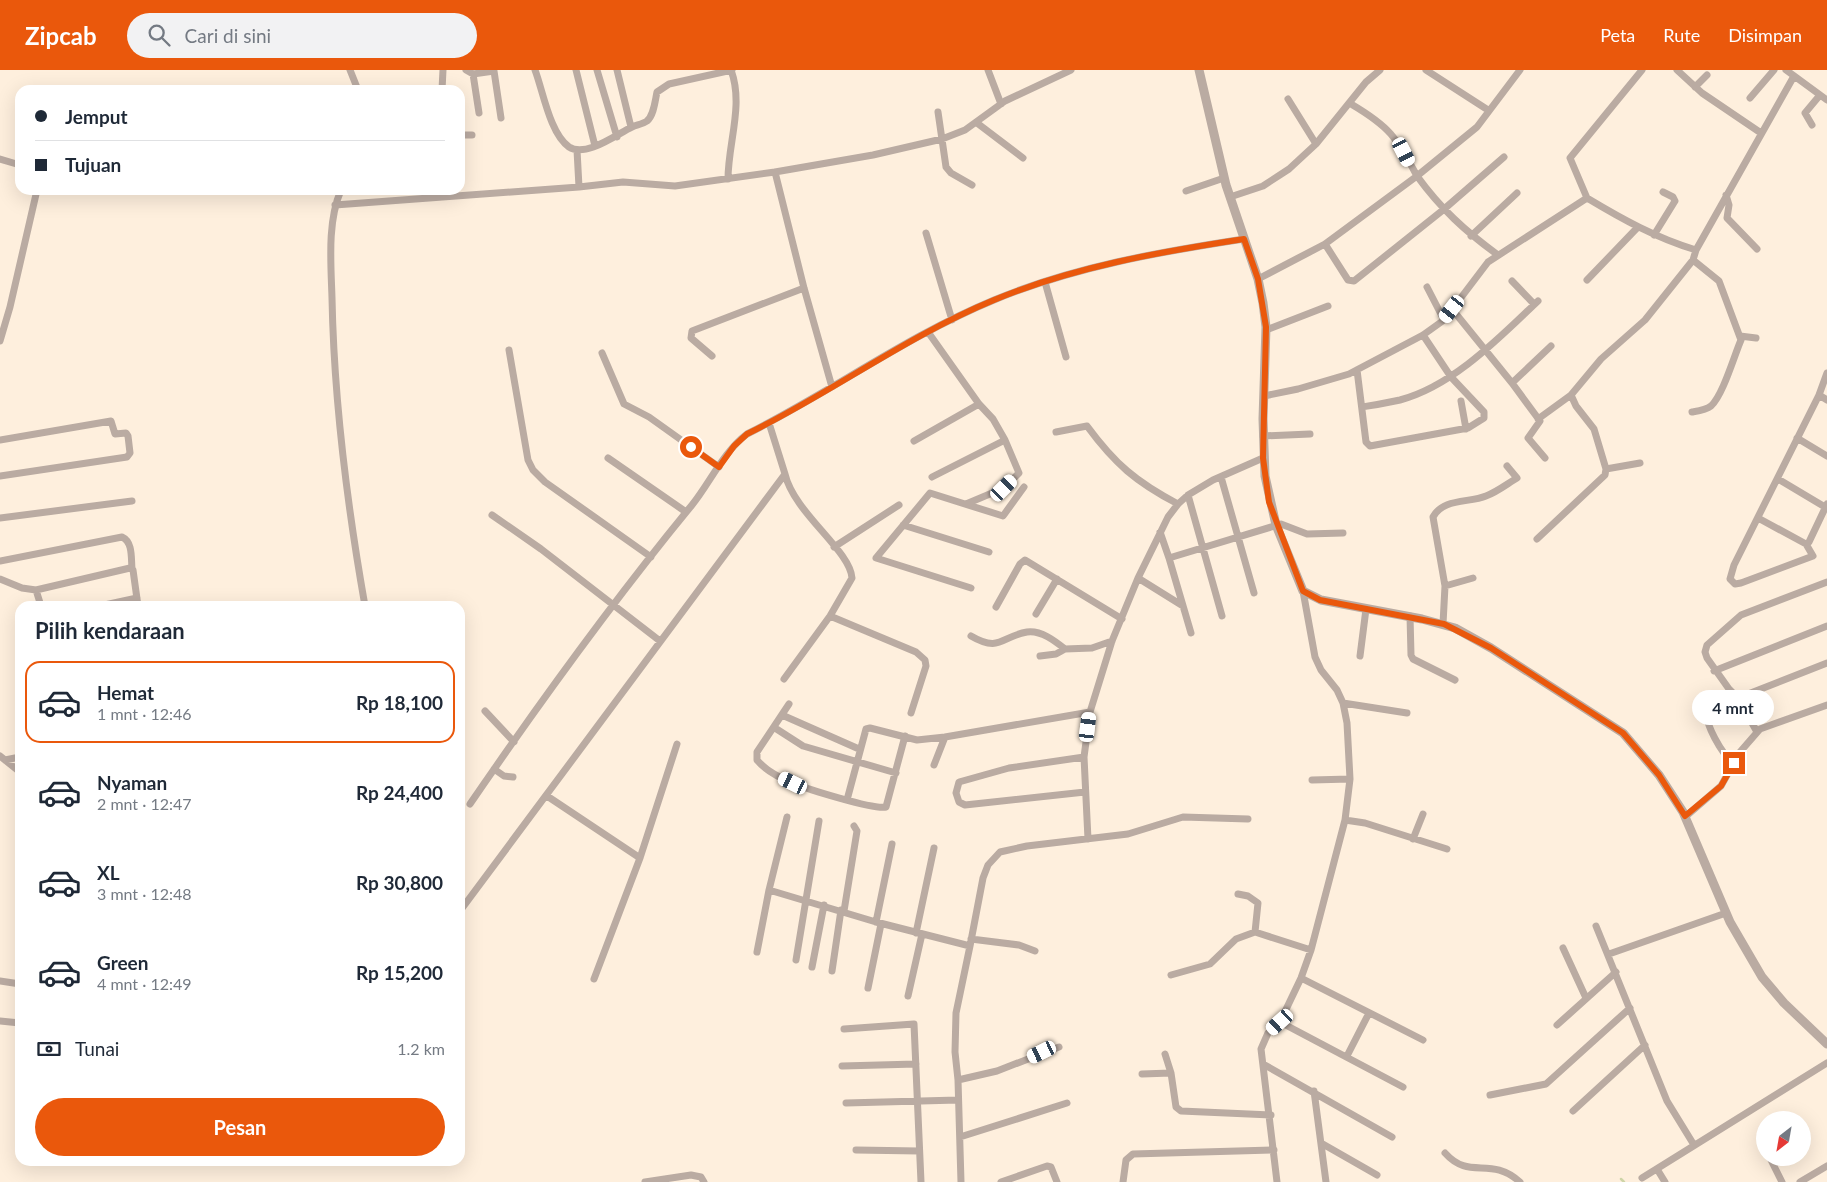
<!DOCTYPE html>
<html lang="id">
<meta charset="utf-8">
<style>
:root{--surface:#fff;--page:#f2f2f3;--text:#1f2937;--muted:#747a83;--line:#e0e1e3;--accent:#ea580c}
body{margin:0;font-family:Lato,sans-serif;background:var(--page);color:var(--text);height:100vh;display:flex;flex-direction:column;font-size:19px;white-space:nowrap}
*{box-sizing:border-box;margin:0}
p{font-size:16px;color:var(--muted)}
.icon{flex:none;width:28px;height:28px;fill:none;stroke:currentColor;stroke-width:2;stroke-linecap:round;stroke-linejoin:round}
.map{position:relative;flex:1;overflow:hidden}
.details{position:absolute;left:15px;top:531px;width:450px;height:565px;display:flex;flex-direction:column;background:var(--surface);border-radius:15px;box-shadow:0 5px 20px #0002}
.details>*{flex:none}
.top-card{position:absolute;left:15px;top:15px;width:450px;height:110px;border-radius:15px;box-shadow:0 5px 20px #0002;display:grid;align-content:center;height:110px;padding:0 20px;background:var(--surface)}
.needle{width:32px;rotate:211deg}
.fabs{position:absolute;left:1756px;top:1041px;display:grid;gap:10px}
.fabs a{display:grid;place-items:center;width:55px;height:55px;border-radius:50%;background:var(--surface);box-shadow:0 5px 20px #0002;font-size:25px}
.end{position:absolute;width:22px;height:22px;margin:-11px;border:6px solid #ea580c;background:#fff;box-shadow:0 0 0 2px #fff}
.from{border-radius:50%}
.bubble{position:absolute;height:35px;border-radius:18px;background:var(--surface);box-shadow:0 5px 20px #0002;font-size:16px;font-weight:700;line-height:35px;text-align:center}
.car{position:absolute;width:15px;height:30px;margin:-15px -8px;border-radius:6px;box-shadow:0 0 4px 1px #0007;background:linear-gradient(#fff 24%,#345 0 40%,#fff 0 76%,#345 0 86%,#fff 0)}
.top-card b{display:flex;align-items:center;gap:18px;height:48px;font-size:19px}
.top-card b+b{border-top:1px solid var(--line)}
.top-card i{width:12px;height:12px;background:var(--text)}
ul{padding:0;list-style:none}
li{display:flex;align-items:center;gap:15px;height:82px;margin:0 10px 8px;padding:0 10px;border:2px solid transparent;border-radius:15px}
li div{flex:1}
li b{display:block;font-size:19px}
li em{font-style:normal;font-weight:700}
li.current{border-color:var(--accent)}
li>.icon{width:45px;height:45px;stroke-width:1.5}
h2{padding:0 20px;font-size:22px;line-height:60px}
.pay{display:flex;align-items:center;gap:12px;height:55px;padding:0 20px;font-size:19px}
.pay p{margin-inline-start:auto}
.button{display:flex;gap:10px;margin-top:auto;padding:10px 20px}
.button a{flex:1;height:58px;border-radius:30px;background:var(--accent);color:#fff;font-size:20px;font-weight:700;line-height:58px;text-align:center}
header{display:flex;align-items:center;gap:30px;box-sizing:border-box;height:70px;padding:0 25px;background:var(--accent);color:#fff}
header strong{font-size:24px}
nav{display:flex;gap:28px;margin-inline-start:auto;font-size:18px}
.search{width:350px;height:45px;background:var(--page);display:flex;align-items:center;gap:12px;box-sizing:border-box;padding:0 18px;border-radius:28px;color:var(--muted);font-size:19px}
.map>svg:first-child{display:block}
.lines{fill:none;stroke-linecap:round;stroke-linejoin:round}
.stream{stroke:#ced4a7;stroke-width:2.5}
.minor{stroke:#baaba2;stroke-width:7}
.tertiary{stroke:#baaba2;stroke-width:9}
.route{stroke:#ea580c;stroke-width:6}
</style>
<header>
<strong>Zipcab</strong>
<div class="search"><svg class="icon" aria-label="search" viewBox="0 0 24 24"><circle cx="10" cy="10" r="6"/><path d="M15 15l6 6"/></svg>Cari di sini</div>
<nav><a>Peta</a><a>Rute</a><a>Disimpan</a></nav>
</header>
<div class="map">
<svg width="1827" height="1112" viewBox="0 0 1827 1112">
<rect width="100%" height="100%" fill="#feefdd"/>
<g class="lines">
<path class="stream" d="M1621 1109 1624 1112"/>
<path class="minor" d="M350 0 358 20
M466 0 473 4 494 1 501 48
M535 0C543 21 550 64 569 77 586 88 617 64 632 57 636 55 643 54 647 51 654 45 655 31 657 22L669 14 732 0
M576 0 595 76
M597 0 617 67
M617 0 631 57
M988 0 1001 34
M1426 0 1488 40
M1677 0 1702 23 1761 63
M1786 0 1827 30
M473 4 479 43
M1695 17 1707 5
M442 20 443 0
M1750 28 1774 0
M1288 29 1316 74
M938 42 946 97 951 103 972 115
M977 53 1023 88
M1812 55 1805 43 1820 25
M460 65H472
M577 80 579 117
M0 89 20 95
M775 102 804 218 832 317
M728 109C728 73 744 35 731 0
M341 120C327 152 331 194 332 228 334 332 347 434 365 536
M1186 121 1224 108
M1726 125 1729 135 1727 148 1757 179
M1230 127 1263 116 1289 99 1316 74 1366 12 1380 0
M1587 128 1570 88 1642 0
M335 135 579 117 623 112 675 116 775 102 873 85 942 69 965 60 1005 31 1071 0
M926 163 952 250
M1654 165 1675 131 1673 127 1663 122
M1471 166 1517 123
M1325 174 1348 210 1354 211 1443 140 1504 87
M1498 185C1465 161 1441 139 1417 106L1477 57 1520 0
M1258 209 1325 174 1417 106C1396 67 1390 57 1351 34
M1587 210 1637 158
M1512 211 1534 234
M1045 212 1066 287
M1427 217 1444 250
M1452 239 1512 313 1551 276
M1266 260 1328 236
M928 262 979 334 993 349 1005 370 1019 403 1004 418 966 434
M1740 266 1756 268
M0 271 10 237 37 120
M509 280 528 390 533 400 545 412 651 487
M602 283 624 334 649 347 719 397
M712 286 691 268 692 261 804 218
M1357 300 1366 372 1370 376 1468 358 1484 348V342L1451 307 1423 265
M1512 313 1540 351 1528 368 1545 388
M1819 325 1827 303
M1264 326 1298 319 1349 304 1423 265 1444 250 1488 192 1587 128C1622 149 1656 168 1696 180
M1461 331 1466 359
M1362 337C1374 335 1387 333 1400 330 1453 316 1499 268 1538 231
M1692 342C1698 341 1706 340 1711 336 1723 325 1734 286 1741 270L1719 211 1693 190
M1538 349 1571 325
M1056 362 1087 356C1115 394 1136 412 1178 434
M1263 366 1310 364
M1797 368 1827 386
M0 370 111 351 115 364 126 363 128 366 130 383 127 387 0 406
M914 371 979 334
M608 388 686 442
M1606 399 1640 393
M932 407 1005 370
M1221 407 1254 523
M1778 409 1825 437
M1188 425 1222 546
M492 445 541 479 660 571
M0 448 132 431
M1758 448 1806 474 1809 472 1827 434
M903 455 989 482
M1160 462 1169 488
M1537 469 1605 405 1606 399 1594 359 1576 336 1571 325 1601 289 1645 250 1693 190 1696 180 1794 6
M1806 474 1813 486 1741 513 1735 514 1730 509 1734 495 1819 325 1827 330
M834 477 899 435
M0 491 122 467C133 472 131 488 132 499
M1138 508 1183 536
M0 509 22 518 36 520 130 498 133 500 138 536
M1445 516 1473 508
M971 518 876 488 930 423 1003 446 1024 417
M36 520 41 536
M100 536 137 528
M996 537 1020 494 1025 490 1122 549
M1036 544 1057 509
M830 546 916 582 925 590 926 596 911 643
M1410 546 1411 585 1413 589 1455 610
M1443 554 1445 516 1433 447C1443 428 1469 433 1486 426 1497 422 1507 414 1517 408L1507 396
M1191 563 1169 488 1281 454 1307 464 1343 463
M971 566C1000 583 1002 566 1027 562 1041 560 1055 571 1065 579L1092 578 1112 571
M1040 586 1056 584 1065 579
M1360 586 1366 539
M1714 601 1827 556
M784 609 830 546 852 508C850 480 794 443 785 404
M1729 619 1738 628 1757 662
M1738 628 1827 593
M1343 633 1407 643
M789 634 757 682V690C766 701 780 708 793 713 807 719 874 740 886 737L905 666
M485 641 514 672
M782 645 859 679
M775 658 803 676 896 703
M0 686 20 702
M1084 687 1009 698 959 712 956 723 959 732 965 735 1085 722
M5 690 20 687
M1734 693C1723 686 1702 651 1708 639L1722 629 1729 619 1707 588 1705 582 1707 575 1741 545 1827 512
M934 695 945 667 1090 642
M494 699 504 706 513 707
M1312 710 1350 709
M547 726 640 788
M847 730 866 659 870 658 917 670 945 667
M470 734C540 632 613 531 692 435 710 413 723 382 747 364 831 322 907 266 994 230 1073 197 1159 182 1244 169
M1685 747 1721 716 1740 682 1760 659 1827 635
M1345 750 1365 753 1447 779
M1088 769 1084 687 1090 642 1112 571 1138 508 1168 447 1178 434 1188 425 1213 410 1263 388
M1413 769 1423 744
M769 820 876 852 970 876 983 808 988 795 1000 782 1027 776 1128 764 1183 747 1248 749
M1238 824 1248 826 1258 833 1255 862
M460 841 785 404 769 353
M844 841 857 761 854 756
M876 852 892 774
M1596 856 1667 1031 1694 1075
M916 863 934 778
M971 869 1019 875 1035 881
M1563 878 1586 928
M757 882 769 820 787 747
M1609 884 1726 843
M796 890 819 751
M812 897 824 835
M832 901 841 840
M1171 905 1210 894 1236 869 1255 862 1311 880
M1301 908 1423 970
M594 909 640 788 677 674
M0 911 20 914
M868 918 881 854
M908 926 922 864
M0 951 20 953
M1280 952 1403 1017
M1557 955 1616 902
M844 959 914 954 921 1112
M1165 984 1171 1003
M1347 986 1369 943
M1263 994 1392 1067
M842 996 916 994
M1142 1004 1171 1003 1176 1037 1181 1041 1271 1045
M958 1010 997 1001 1059 977
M1314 1021 1326 1112
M1490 1025 1546 1014 1630 938
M846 1033 958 1030
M1573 1041 1645 975
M960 1067 1067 1033
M1321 1073 1377 1105
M856 1080 919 1081
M1445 1083C1470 1111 1490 1085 1520 1112
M1770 1088 1782 1112
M1657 1099 1665 1112
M1642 1108 1827 993
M645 1112 691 1105 701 1107 704 1112
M961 1112 958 1010 955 982 956 943 970 876
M1001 1112 1047 1096 1051 1097 1057 1112
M1123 1112 1126 1090 1133 1084 1274 1080
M1277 1112 1261 979 1268 963 1280 952 1301 908 1311 880 1345 750 1350 709 1347 653 1343 633 1337 620 1321 600 1315 587 1303 521
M1800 1112 1827 1096"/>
<path class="tertiary" d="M1199 0 1226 115 1258 209 1263 233 1266 257 1263 349 1265 406 1276 455 1303 521 1321 530 1422 549 1455 558 1491 578 1623 663 1659 705 1683 742 1730 852 1762 907 1784 933 1827 974"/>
</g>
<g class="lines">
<path class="route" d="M691 377 719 397 734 376 747 364C831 323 907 266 994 230 1073 197 1159 182 1244 169L1258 209 1266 257 1263 388 1269 432 1303 521 1320 530 1444 554 1491 578 1623 663 1659 705 1685 746 1721 716 1734 693"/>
</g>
</svg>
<div class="fabs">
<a><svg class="needle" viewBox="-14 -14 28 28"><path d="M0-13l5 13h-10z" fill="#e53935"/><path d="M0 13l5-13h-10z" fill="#747a83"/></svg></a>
</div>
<i class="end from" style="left:691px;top:377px"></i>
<i class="end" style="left:1734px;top:693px"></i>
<div class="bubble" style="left:1692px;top:620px;width:82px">4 mnt</div>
<i class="car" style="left:1404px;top:82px;rotate:153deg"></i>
<i class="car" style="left:1452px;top:239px;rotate:218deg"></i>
<i class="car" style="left:1004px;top:418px;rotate:45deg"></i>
<i class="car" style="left:1088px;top:657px;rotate:7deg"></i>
<i class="car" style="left:793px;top:713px;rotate:296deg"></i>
<i class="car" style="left:1280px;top:952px;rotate:228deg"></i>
<i class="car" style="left:1042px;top:982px;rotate:244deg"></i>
<div class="top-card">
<b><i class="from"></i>Jemput</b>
<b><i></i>Tujuan</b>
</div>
<section class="details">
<h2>Pilih kendaraan</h2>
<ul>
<li class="current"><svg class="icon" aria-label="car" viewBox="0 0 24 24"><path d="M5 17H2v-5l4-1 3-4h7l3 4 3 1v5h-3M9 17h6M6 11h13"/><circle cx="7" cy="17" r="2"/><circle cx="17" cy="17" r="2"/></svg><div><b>Hemat</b><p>1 mnt · 12:46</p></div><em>Rp 18,100</em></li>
<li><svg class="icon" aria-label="car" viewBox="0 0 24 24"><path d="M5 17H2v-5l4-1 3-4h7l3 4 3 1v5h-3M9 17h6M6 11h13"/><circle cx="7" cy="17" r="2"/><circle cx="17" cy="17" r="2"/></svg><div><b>Nyaman</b><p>2 mnt · 12:47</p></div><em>Rp 24,400</em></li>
<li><svg class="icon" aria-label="car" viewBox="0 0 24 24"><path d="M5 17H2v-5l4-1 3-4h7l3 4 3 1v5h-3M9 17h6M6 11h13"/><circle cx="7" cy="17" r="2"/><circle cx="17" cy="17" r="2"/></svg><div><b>XL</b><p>3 mnt · 12:48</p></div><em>Rp 30,800</em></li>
<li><svg class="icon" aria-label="car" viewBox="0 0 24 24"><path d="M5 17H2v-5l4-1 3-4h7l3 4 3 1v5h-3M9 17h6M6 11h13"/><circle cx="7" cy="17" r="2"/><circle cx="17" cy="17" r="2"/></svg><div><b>Green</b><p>4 mnt · 12:49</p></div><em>Rp 15,200</em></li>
</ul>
<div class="pay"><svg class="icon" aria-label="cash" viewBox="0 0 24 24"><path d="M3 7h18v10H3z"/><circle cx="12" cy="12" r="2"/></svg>Tunai<p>1.2 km</p></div>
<div class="button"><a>Pesan</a></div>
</section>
</div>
